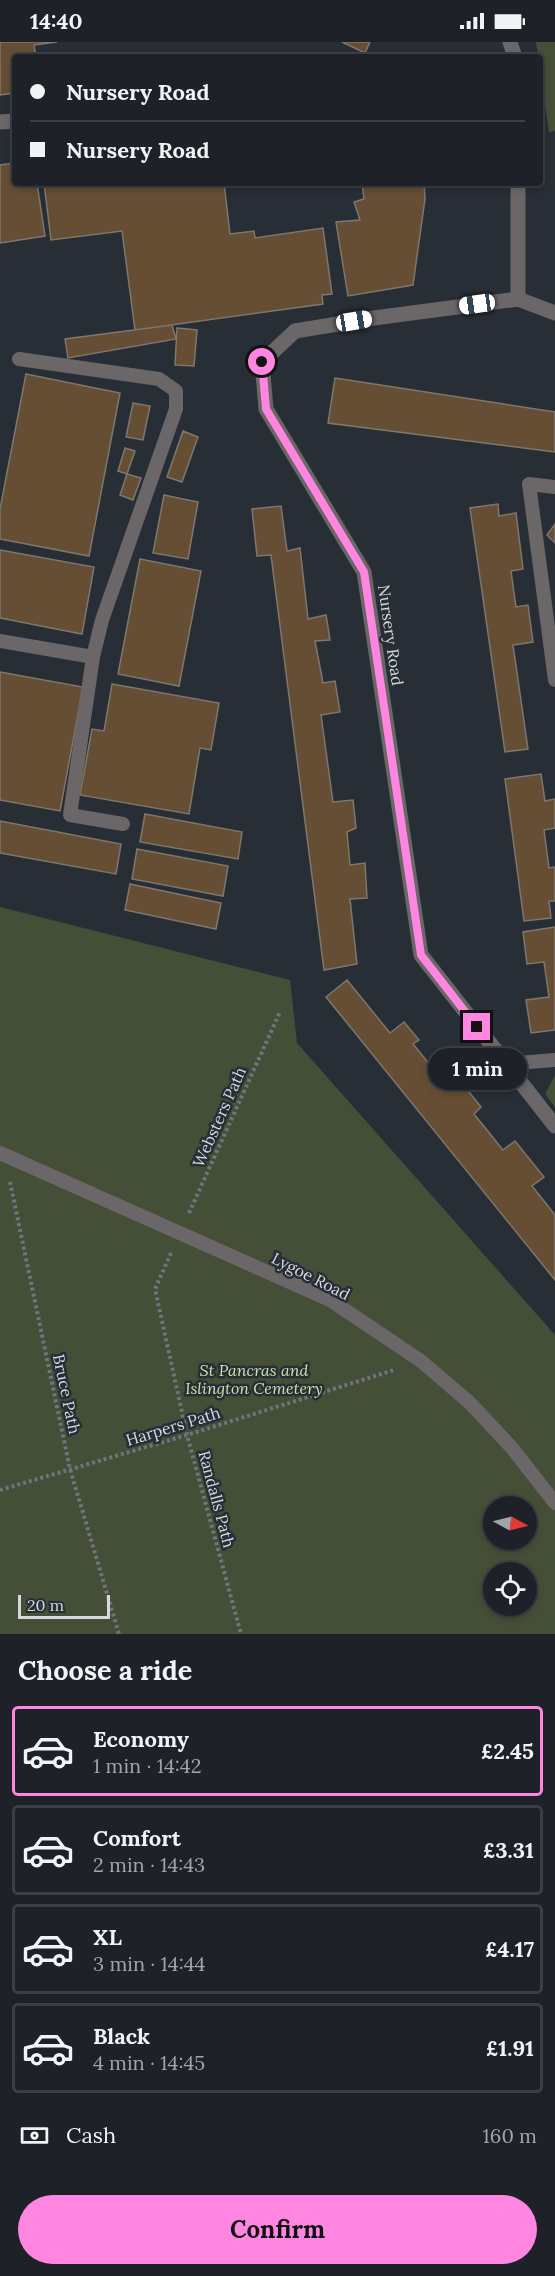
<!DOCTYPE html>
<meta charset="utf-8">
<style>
:root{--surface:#1e2228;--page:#262a30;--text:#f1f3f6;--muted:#a1a4a8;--line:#3c3f45;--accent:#fe86e1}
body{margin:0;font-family:Lora,serif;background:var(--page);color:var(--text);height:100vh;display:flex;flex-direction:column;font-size:22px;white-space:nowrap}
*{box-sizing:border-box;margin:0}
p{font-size:20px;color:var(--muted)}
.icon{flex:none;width:33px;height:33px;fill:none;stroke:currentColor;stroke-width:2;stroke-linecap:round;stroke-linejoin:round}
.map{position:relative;height:1592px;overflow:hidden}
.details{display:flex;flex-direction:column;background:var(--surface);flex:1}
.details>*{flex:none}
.hud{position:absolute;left:12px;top:12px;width:531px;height:132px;border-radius:6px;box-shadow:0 3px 9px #0003,0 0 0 2px var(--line);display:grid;align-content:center;height:132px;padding:0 18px;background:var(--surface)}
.needle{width:39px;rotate:97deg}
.controls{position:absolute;left:483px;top:1454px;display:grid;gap:12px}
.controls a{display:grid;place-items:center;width:54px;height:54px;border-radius:50%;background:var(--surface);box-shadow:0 3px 9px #0003,0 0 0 2px var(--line);font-size:30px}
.scale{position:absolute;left:18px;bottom:15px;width:92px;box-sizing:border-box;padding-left:6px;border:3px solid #d6d9df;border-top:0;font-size:16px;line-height:21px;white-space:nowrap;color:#d6d9df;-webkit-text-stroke:4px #282e36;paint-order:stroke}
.end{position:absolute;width:27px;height:27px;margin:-14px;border:8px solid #fe86e1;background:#111;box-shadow:0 0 0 3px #111}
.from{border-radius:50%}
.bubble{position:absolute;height:42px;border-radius:21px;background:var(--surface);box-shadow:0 3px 9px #0003,0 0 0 2px var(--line);font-size:20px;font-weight:800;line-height:42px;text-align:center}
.car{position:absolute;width:18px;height:36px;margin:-18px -9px;border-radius:8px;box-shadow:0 0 4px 2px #0007;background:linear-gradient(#fff 24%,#345 0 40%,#fff 0 76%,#345 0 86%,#fff 0)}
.hud b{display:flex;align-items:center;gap:21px;height:57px;font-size:22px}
.hud b+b{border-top:2px solid var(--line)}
.hud i{width:15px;height:15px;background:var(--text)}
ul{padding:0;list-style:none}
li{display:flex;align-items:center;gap:18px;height:90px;margin:0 12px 9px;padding:0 6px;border:3px solid var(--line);border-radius:6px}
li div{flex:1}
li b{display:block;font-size:22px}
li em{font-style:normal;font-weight:800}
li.active{border-color:var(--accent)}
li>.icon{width:54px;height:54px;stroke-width:1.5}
h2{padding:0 18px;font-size:27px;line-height:72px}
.pay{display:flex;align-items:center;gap:15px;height:66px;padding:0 18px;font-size:22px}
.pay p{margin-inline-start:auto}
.cta{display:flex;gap:12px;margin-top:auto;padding:12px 18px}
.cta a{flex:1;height:69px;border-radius:36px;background:var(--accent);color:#111;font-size:24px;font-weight:800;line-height:69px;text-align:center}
.status{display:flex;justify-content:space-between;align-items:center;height:42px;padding:0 30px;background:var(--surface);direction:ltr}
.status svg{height:16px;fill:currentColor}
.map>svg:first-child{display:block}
.green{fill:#454f38;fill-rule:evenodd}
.building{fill:#654e33;stroke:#7f776e;stroke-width:1.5}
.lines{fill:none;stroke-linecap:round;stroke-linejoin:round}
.path{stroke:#70747c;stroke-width:4;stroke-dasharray:3 3;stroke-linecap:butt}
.lane{stroke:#6b6667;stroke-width:14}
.street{stroke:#6b6667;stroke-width:15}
.route{stroke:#fe86e1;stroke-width:8}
.labels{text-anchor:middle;stroke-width:5;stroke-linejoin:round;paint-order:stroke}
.street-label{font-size:16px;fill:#d6d9df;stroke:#282e36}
.park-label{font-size:16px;font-style:italic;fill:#c9e3aa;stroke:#282e36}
</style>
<div class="status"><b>14:40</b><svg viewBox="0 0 49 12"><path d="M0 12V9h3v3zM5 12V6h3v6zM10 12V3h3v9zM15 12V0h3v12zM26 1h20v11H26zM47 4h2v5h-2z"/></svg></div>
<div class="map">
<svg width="555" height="1592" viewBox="0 0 555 1592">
<rect width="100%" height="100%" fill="#282e36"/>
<path class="green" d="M536 0H555V89L549 90Z
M0 865 290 938 297 1001 555 1293V1592H0ZM494 1464H526V1497H494ZM494 1530H526V1563H494Z
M555 1033V1065L545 1052Z"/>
<path class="building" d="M0 0H57L34 3 36 15H15V51L0 53Z
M342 0H370L365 11Z
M15 121V141H37L45 194 0 201V123Z
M44 141H224L230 192 254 189 255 196 323 186 332 252 322 253 323 262 135 288 122 189 51 198Z
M362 141H424L425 157 413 243 348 254 336 180 360 178 354 160 364 157Z
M172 283 176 297 68 316 65 297Z
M177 286 197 288 194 324 175 323Z
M26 332 120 351 89 514 0 497V467Z
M335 336 555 370V410L328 381Z
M133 361 150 364 143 398 126 395Z
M183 389 198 395 182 440 167 435Z
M125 406 135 409 127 432 118 429Z
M127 432 141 436 133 458 120 453Z
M164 453 198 460 188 517 153 511Z
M498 462 499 474 516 471 523 527 511 529 516 565 528 563 533 600 513 603 528 707 505 710 470 466Z
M281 464 287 509 300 506 308 577 326 573 330 598 315 599 323 641 335 639 340 670 321 673 333 760 353 758 356 786 347 790 350 823 365 821 367 856 350 857 357 922 324 928 271 513 257 514 252 467Z
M555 482V501L547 493Z
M0 508 94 525 82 592 0 576Z
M140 517 201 529 179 644 118 632Z
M0 630 83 645 60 769 0 758Z
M112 642 219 661 211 708 200 706 189 772 80 753 92 687 104 689Z
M541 732 545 759 555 757V786L544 788 549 826 555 825V859H549L551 876 524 879 505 737Z
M145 772 242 790 238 817 140 800Z
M0 779 121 802 116 832 0 811Z
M137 807 228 824 223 854 132 837Z
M130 842 221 861 216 887 125 868Z
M555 885V988L531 991 526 958 549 955 544 920 527 922 523 890Z
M347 938 390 991 404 980 419 998 413 1002 439 1034 450 1026 481 1065 474 1072 503 1108 515 1099 544 1135 532 1144 555 1173V1238L326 955Z"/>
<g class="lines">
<path class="path" d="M10 1140 70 1427 119 1592
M189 1171 280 970
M171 1211 155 1247 187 1393 241 1592
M0 1448 187 1393 394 1328"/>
<path class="lane" d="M19 317 159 337 176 349V367L102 578 93 615
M555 445 529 442 555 638
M0 599 93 615 70 773 123 782
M505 1022 555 1018
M0 1111 330 1258 421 1319 470 1361 512 1406 555 1461"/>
<path class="street" d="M510 0 515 15
M0 80 15 79
M518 257V141
M555 271 518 257 374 276 295 289 262 320 266 367 364 530 421 913 555 1084"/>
</g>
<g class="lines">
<path class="route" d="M262 320 266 367 364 530 421 913 477 985"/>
</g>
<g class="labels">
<g class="street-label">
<text transform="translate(391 593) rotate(82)" y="6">Nursery Road</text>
<text transform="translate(219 1075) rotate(-66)" y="6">Websters Path</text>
<text transform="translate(311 1234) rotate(27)" y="6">Lygoe Road</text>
<text transform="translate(67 1352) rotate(78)" y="6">Bruce Path</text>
<text transform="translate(173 1384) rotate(-17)" y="6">Harpers Path</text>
<text transform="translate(217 1457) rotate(75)" y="6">Randalls Path</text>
</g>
<g class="park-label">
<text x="254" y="1334">St Pancras and<tspan x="254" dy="18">Islington Cemetery</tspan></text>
</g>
</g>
</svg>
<div class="controls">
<a><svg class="needle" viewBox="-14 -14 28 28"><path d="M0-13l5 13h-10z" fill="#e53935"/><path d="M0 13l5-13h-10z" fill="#a1a4a8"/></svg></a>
<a><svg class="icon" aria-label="locate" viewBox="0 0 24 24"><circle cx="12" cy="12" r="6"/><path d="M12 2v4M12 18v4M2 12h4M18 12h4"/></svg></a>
</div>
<div class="scale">20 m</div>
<i class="end from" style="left:262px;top:320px"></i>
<i class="end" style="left:477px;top:985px"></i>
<div class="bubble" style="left:428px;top:1006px;width:99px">1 min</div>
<i class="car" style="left:477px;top:262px;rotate:262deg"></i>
<i class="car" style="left:354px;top:279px;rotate:81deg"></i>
<div class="hud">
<b><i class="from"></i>Nursery Road</b>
<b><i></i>Nursery Road</b>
</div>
</div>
<section class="details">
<h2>Choose a ride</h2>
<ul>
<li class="active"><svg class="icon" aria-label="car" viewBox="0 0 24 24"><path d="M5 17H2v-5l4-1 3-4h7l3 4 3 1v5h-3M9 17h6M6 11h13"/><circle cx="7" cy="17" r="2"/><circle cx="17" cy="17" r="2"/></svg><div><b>Economy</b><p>1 min · 14:42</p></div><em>£2.45</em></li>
<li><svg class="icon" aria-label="car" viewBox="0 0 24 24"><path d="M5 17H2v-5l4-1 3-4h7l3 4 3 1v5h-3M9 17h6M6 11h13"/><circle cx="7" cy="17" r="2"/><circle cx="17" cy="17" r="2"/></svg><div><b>Comfort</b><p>2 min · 14:43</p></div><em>£3.31</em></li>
<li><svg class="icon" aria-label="car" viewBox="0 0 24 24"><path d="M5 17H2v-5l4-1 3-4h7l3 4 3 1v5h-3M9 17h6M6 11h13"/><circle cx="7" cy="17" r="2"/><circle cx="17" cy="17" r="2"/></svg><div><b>XL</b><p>3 min · 14:44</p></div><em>£4.17</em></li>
<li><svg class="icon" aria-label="car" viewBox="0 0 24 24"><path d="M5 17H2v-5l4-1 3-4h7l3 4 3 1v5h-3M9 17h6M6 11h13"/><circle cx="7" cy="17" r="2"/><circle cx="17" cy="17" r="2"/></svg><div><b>Black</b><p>4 min · 14:45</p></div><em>£1.91</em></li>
</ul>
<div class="pay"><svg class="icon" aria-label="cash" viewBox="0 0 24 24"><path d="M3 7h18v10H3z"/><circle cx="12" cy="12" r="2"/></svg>Cash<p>160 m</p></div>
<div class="cta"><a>Confirm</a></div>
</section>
